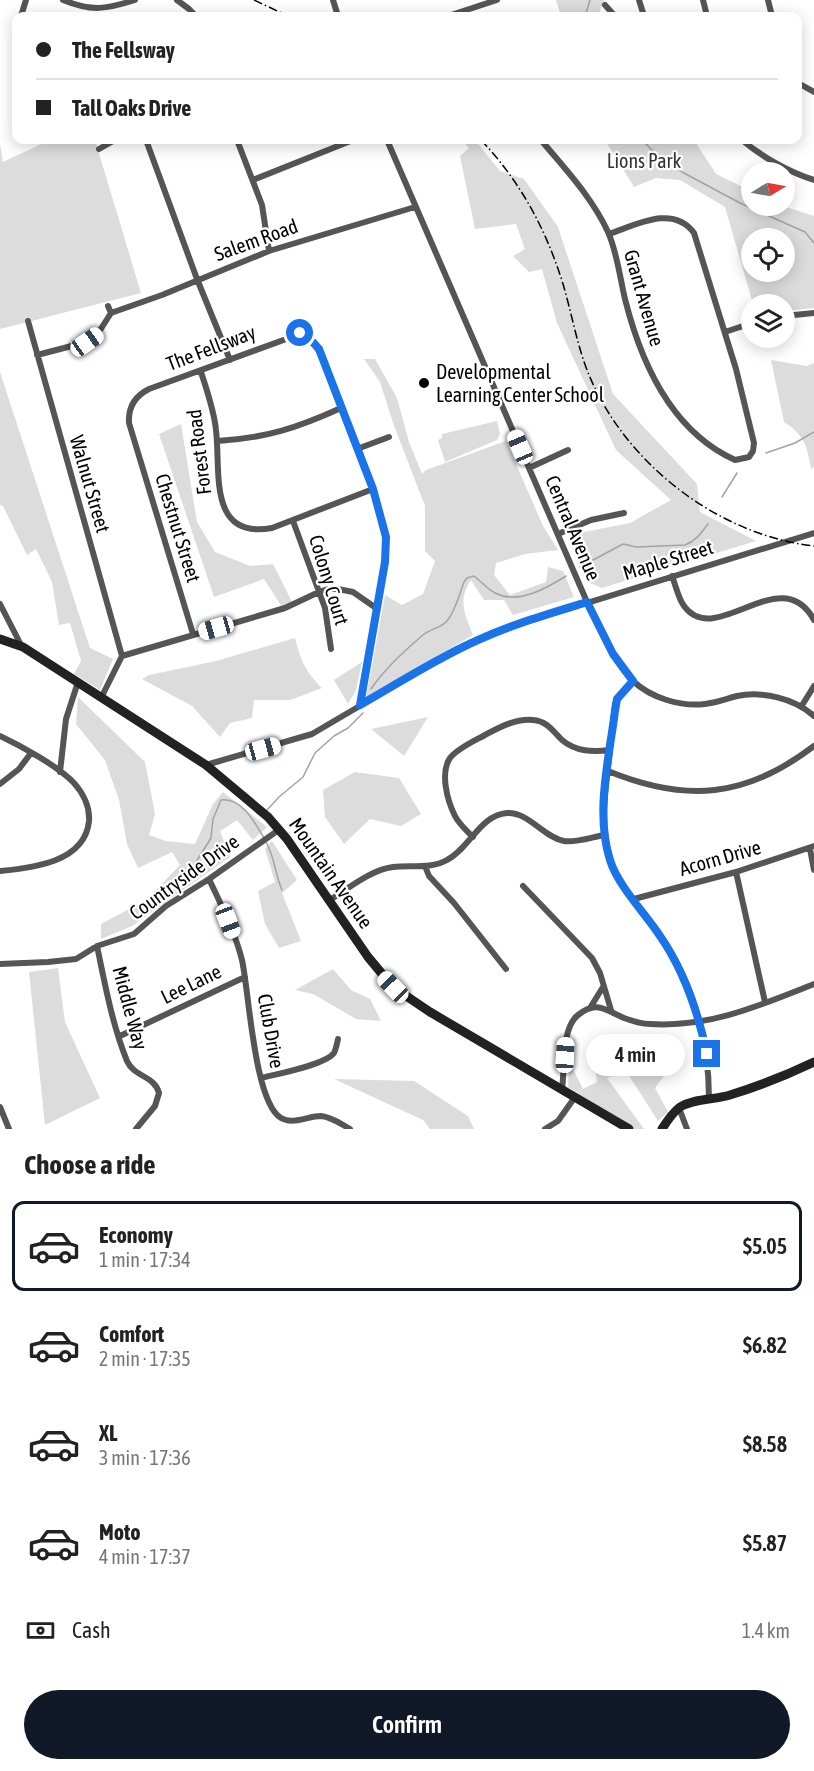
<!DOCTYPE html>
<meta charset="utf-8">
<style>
:root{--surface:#fff;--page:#f6f6f6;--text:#222;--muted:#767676;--line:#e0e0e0;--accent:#111827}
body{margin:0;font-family:"Asap Condensed",sans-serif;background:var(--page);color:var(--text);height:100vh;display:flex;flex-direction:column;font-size:22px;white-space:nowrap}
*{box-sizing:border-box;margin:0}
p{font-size:20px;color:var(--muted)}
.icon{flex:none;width:33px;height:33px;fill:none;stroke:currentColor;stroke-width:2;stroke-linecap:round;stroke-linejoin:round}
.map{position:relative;height:1129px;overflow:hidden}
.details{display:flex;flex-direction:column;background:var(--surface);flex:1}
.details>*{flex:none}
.hud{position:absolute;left:12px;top:12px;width:790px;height:132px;border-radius:12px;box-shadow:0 3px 15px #0003;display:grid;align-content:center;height:132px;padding:0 24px;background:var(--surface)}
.needle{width:39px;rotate:80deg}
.buttons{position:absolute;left:741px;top:162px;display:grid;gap:12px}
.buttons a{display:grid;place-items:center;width:54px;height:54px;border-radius:50%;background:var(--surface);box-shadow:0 3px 15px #0003;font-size:30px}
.end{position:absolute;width:27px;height:27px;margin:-14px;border:8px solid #1a73e8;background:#fff;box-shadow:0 0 0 3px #fff}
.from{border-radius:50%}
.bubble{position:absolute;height:42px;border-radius:21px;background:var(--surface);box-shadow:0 3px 15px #0003;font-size:20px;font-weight:600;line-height:42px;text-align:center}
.car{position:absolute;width:18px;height:36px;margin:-18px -9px;border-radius:8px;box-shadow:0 0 4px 2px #0007;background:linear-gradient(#fff 24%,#345 0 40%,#fff 0 76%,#345 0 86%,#fff 0)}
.hud b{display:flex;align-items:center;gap:21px;height:57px;font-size:22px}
.hud b+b{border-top:2px solid var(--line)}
.hud i{width:15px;height:15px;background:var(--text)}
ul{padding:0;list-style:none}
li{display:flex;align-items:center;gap:18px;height:90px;margin:0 12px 9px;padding:0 12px;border:3px solid transparent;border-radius:12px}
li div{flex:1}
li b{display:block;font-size:22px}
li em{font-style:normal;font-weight:600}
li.selected{border-color:var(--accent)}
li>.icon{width:54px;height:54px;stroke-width:1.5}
h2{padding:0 24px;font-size:27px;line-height:72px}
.pay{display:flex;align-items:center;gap:15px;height:66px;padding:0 24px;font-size:22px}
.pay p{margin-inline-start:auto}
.action{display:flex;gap:12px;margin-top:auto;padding:12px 24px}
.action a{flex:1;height:69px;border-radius:36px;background:var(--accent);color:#fff;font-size:24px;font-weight:600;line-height:69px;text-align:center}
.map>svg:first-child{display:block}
.green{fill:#dcdcdc;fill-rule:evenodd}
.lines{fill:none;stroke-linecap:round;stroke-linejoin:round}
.stream{stroke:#a3a3a3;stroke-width:1.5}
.street{stroke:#555;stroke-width:6}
.secondary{stroke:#222;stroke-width:9}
.rail{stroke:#000;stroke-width:1.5;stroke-dasharray:9 3 1.5 3;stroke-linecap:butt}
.route{stroke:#1a73e8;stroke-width:8}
.poi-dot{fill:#000;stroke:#fff;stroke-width:2}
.labels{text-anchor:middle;stroke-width:4.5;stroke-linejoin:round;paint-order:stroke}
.park-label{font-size:20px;fill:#333;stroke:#fff}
.street-label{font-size:20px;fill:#000;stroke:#fff}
.poi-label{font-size:20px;fill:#000;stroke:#fff;text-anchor:start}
</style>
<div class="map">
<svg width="814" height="1129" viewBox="0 0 814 1129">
<rect width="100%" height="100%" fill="#fff"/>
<path class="green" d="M556 0H604L598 16H561Z
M50 140H95L141 293 0 329V144L3 162Z
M462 140H475L500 171 524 179 558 227 613 394 697 484 700 512 756 541 602 588 590 583 569 535 630 523 671 500 616 450 557 323 542 269 529 272 513 256 525 249 516 224 475 229 460 156 469 148Z
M605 140H694L716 174 751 191 752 206H783L814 216V308L785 311 784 304H753L725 207 680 180 656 178 634 187ZM752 238H784V272H752Z
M364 359H375L397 398 409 442 422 474 426 470 506 441 543 526 558 550 525 554 496 563 494 575 510 595 546 582 548 567 563 571 574 597 513 615 504 600H484L471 580C457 601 465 614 473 635L366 698 385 595 402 605 423 594 435 561 425 551V506L393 423 380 382Z
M771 360 807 366 814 363V467L811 469C807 445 804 435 784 422Z
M0 372 90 648 113 659 100 690 74 674 81 661 70 623 59 625 52 582 36 549 27 555 3 506 0 505Z
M497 421 500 434 497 440 445 462 438 440 442 438V434Z
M181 424 197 522 215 552 250 566 273 564 292 602 282 607 264 579 214 597 159 434Z
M295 638C301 661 305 671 322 688L290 700H254L252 718 230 723 220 737 192 706 142 679 149 675 216 661Z
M362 662 356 690 348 704 334 680Z
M78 697 145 762 155 814 149 835 166 841 195 844 213 804 223 792 267 827 253 840 237 820 220 831 230 857 132 926 101 939V924L146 900 180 865 172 852 138 868 127 844 119 800 105 760 76 724Z
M428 717 404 756 371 729Z
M355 772 399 778 421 814 401 826 370 819 344 844 325 817 323 790Z
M272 841 297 880 282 893 301 941 279 948 265 924 258 891 275 882 265 849Z
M58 968 65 1022 100 1098 45 1125 29 972Z
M333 969 351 990 370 999 381 1021 356 1019 313 994 295 990Z
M592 1045 605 1046 634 1060 674 1062 655 1088 668 1112 658 1121 626 1071 607 1078 644 1129H635L568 1087 569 1061 583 1089 597 1082Z
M334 1079 414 1081 468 1116 474 1129H430L423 1120Z"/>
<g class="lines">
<path class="stream" d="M585 16 590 0
M642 140 655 153 682 172 740 203 805 232 814 243
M766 453 795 443 814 432
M722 497 737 473
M580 567 623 544 636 547 685 545C696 541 701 533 708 524
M371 689C385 668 404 651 423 635 430 629 441 628 447 621 456 610 459 595 464 582L467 578 474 576C481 581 487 589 495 593 518 605 547 588 566 576
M267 810 279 797 303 777 315 753 334 736 348 728 363 713
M266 842C275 858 275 874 282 890
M160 900 184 881 193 867 211 838 213 819 221 800C242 797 255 823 264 838"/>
<path class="street" d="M63 0C92 12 107 9 135 0
M177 0 189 9 196 16
M333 0 338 16
M639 0 644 16
M703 0 707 16
M768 0 772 16
M605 5 615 16
M21 16 26 0
M448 16 497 0
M798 83 814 92
M146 140 197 279 230 360
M237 140 262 205 269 251
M387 140 587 602C600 628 612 660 633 681 651 698 681 707 705 704 716 703 726 699 737 696 762 691 794 698 814 716
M541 140C565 169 592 197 608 232 617 252 620 278 625 299 641 363 671 431 735 460L749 457 753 451 754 443 736 369 694 233C673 204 636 225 609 234
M742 140C762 157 789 172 814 180
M99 149 115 140
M253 180 353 140
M111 313 162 295 269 251 415 207
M784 316 814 313
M28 321 122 656
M725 332 752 323
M37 355 87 342 97 335 111 313 108 306
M201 372C207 391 214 410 216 430 221 470 207 540 272 528L373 489
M218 441C266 438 297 428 341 408
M357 449 389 437
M529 468 568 450
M293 521 325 608 331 649
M558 534 591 520 624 513
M672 576C676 586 678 598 684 606 716 650 781 559 814 620
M0 604 22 647
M193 634 129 423C128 408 135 396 149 389L300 334 315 344 321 355 373 489 386 537 385 562 360 705
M633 681 620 695 615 704C613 722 611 741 609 759 605 793 600 825 610 859 617 885 644 913 660 935 694 985 709 1040 709 1099
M101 698 122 656 285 608 319 592 328 589H338L353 592 376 608
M801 707 814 686
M0 736C21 746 58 766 74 783 83 793 90 807 89 821 85 862 33 868 0 871
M206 765 312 734 455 650 506 628 814 533
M608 771C686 803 746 798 814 746
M60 772 66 719 78 682
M0 784 19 769 31 753
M473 837C466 830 459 824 455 816 447 800 440 773 450 758 458 748 474 741 485 735 498 728 516 718 533 720 547 721 553 731 562 740 576 752 593 752 610 750
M810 849 814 870
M425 866 429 876 454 903 506 969
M736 872 765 1002
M209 879C221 905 235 932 242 960 249 991 254 1102 281 1118 293 1125 308 1116 321 1116 332 1117 341 1124 350 1129
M523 886 592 958 600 973 611 1010
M634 899 736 872 814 846
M328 901C348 889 370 870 393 867 411 865 431 869 447 860 469 849 480 815 507 813 529 812 543 837 564 841 576 843 592 837 604 835
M97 946C105 984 112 1024 127 1061 134 1077 155 1076 159 1093L155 1106 136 1129
M0 964 48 962 76 959 97 946 134 934 166 906 209 879 280 829
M590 1008 603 987
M120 1036 245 977
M261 1078C277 1074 325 1065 334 1053 336 1049 337 1044 338 1039
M562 1089C565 1069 561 1028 578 1015 597 1000 605 1010 624 1018 632 1021 641 1024 650 1024 709 1028 761 1005 814 984
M0 1107 9 1129
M679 1108 687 1129
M545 1129 558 1121 575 1097"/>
<path class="secondary" d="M0 639 23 647 206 765 268 817 287 839 368 957 393 987 430 1012 629 1129
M662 1129C667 1121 672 1113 680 1107 695 1098 714 1100 730 1095 759 1086 787 1075 814 1062"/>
<path class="rail" d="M254 0 288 16
M481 140C520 181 546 229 563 284 572 314 577 346 589 375 626 464 718 535 814 546"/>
</g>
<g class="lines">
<path class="route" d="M300 333 310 339 319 349 373 489 386 537 385 562 360 705C399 683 437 658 478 640 513 624 551 613 587 602L613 654 633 681 617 699 615 711C609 759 595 813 610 860 618 886 645 913 660 936 685 972 698 1012 707 1054"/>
</g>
<circle class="poi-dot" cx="424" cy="383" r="6"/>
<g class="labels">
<g class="park-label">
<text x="644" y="168">Lions Park</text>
</g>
<g class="street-label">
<text transform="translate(256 240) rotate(-20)" y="7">Salem Road</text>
<text transform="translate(644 298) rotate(74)" y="7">Grant Avenue</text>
<text transform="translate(211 348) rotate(-21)" y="7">The Fellsway</text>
<text transform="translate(199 452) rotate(-97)" y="7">Forest Road</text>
<text transform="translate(90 484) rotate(74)" y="7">Walnut Street</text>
<text transform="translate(178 528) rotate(73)" y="7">Chestnut Street</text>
<text transform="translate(573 528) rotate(67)" y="7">Central Avenue</text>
<text transform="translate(668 560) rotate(-17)" y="7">Maple Street</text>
<text transform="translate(329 580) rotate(73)" y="7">Colony Court</text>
<text transform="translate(720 858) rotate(-16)" y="7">Acorn Drive</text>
<text transform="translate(331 873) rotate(55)" y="7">Mountain Avenue</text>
<text transform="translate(184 877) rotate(-36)" y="7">Countryside Drive</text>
<text transform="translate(191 984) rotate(-26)" y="7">Lee Lane</text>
<text transform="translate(130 1008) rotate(75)" y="7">Middle Way</text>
<text transform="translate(271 1031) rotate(80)" y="7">Club Drive</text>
</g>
<g class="poi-label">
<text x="436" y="379">Developmental<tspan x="436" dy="23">Learning Center School</tspan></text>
</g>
</g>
</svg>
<div class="buttons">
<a><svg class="needle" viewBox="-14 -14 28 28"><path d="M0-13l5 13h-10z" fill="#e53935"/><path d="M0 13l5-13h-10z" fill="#767676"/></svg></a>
<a><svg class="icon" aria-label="locate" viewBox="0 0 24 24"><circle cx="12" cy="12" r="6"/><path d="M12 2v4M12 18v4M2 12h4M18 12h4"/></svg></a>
<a><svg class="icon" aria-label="layers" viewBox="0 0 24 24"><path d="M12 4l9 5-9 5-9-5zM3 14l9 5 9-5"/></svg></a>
</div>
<i class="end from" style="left:300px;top:333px"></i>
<i class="end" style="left:707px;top:1054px"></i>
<div class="bubble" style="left:586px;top:1034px;width:99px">4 min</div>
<i class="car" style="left:87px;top:342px;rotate:55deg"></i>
<i class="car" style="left:520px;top:447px;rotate:337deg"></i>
<i class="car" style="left:216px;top:628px;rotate:254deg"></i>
<i class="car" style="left:263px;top:749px;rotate:75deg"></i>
<i class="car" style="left:228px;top:921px;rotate:159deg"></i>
<i class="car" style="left:393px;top:987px;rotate:316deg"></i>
<i class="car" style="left:565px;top:1055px;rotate:3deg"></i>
<div class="hud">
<b><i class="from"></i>The Fellsway</b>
<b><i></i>Tall Oaks Drive</b>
</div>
</div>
<section class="details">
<h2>Choose a ride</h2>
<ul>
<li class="selected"><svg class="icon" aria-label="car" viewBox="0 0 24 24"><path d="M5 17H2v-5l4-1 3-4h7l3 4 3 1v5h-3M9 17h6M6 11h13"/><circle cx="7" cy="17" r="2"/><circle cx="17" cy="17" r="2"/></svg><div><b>Economy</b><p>1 min · 17:34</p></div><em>$5.05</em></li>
<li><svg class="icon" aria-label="car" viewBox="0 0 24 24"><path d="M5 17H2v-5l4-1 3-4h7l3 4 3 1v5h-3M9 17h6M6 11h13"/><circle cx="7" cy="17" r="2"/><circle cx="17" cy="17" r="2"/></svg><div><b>Comfort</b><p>2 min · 17:35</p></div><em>$6.82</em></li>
<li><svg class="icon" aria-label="car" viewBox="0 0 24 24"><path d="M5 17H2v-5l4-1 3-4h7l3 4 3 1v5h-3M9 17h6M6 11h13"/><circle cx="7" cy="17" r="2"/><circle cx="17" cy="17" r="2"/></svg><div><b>XL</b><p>3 min · 17:36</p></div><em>$8.58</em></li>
<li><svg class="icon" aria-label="car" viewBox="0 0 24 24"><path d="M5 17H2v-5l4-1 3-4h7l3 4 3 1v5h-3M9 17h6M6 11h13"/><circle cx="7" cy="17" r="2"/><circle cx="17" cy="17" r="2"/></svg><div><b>Moto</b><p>4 min · 17:37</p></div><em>$5.87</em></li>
</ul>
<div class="pay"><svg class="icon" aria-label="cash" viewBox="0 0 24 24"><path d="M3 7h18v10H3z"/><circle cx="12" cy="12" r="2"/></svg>Cash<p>1.4 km</p></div>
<div class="action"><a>Confirm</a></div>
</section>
